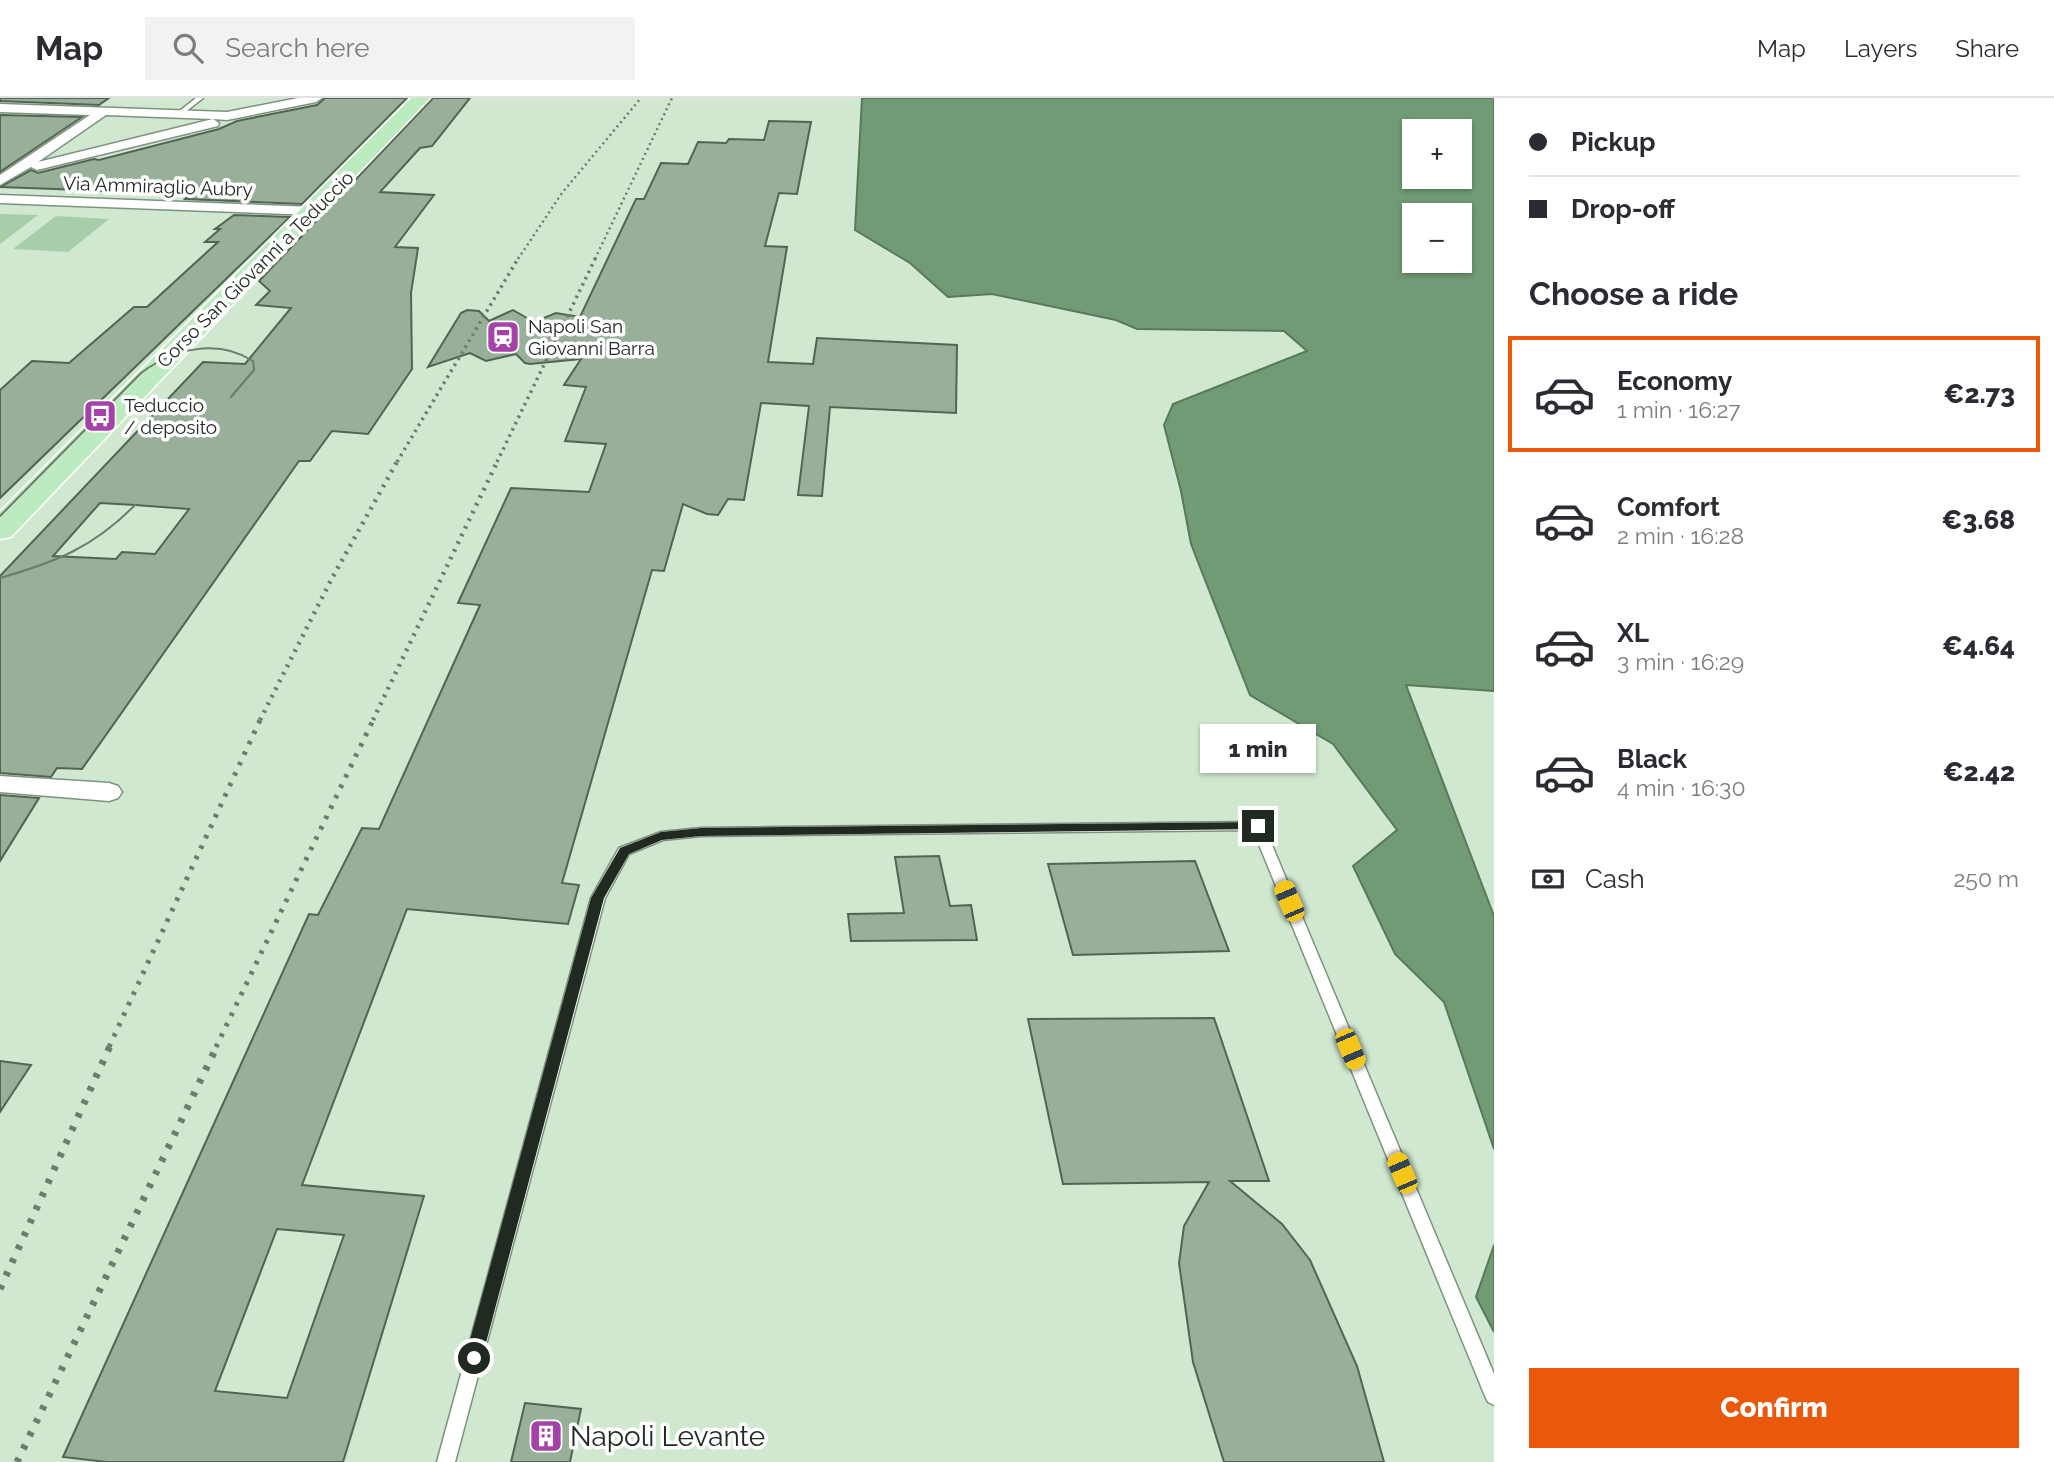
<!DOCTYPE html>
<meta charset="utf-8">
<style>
:root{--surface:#fff;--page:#f2f2f3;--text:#2b2b33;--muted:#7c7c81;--line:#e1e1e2;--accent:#ea580c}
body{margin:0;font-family:Raleway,sans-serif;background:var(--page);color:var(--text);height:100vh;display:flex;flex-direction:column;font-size:26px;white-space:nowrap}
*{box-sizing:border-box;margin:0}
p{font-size:23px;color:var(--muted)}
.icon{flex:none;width:38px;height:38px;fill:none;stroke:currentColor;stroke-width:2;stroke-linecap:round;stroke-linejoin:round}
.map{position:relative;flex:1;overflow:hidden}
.side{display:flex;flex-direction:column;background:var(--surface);width:560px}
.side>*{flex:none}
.hud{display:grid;align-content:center;height:154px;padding:0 35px;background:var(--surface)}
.controls{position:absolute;left:1402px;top:21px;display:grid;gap:14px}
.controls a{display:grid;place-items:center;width:70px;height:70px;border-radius:0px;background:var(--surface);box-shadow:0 2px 5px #0004;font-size:35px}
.end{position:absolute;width:32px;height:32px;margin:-16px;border:9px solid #212a21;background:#fff;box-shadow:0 0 0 4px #fff}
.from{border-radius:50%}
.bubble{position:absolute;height:49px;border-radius:0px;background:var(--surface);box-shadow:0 2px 5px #0004;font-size:23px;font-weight:800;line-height:49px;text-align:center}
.car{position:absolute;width:21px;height:42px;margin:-21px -10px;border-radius:9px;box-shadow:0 0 5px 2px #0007;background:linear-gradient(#f5c518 24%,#345 0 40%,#f5c518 0 76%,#345 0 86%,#f5c518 0)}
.hud b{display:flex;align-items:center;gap:24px;height:66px;font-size:26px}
.hud b+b{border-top:2px solid var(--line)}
.hud i{width:18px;height:18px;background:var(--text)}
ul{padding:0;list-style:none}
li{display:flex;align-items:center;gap:21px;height:116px;margin:0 14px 10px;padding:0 21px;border:4px solid transparent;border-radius:0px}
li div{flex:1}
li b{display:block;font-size:26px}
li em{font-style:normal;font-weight:800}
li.selected{border-color:var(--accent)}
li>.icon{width:63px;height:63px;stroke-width:1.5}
h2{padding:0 35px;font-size:32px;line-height:84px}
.pay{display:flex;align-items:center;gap:18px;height:77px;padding:0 35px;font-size:26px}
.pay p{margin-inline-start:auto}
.primary-button{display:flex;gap:14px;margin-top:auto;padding:14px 35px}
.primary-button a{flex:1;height:80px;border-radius:0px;background:var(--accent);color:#fff;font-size:28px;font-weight:800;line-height:80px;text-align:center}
header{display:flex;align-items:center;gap:42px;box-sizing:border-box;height:98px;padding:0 35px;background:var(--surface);border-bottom:2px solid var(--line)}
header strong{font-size:33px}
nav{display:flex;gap:38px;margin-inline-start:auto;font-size:24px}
.search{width:490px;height:63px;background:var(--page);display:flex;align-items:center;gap:18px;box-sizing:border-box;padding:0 24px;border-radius:0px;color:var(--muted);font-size:26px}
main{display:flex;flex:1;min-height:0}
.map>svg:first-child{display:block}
.green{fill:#a7cda9}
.water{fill:#719b74;stroke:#59795b;stroke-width:2;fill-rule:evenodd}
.building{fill:#98af99;stroke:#516652;stroke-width:2;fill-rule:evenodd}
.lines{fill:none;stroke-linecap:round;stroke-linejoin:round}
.lane-casing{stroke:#7d937e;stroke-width:3}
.street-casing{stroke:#7d937e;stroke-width:3}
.primary-casing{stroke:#fff;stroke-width:3}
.lane{fill:#fff;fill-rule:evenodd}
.street{fill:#fff;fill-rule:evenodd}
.primary{fill:#bcebc0;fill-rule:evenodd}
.tram{stroke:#6d7c6d;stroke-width:2}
.rail-far4{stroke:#6d7c6d;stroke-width:2.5;stroke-dasharray:2 3.5;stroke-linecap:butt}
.rail-far3{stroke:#6d7c6d;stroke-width:3.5;stroke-dasharray:2.5 4.5;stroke-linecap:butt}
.rail-far2{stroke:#6d7c6d;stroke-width:4.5;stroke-dasharray:2.5 6;stroke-linecap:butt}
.rail-far1{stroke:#6d7c6d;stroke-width:5;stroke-dasharray:3.5 8;stroke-linecap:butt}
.rail{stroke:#6d7c6d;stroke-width:7;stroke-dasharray:4.5 10;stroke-linecap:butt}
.route{fill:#212a21}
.labels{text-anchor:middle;stroke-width:7;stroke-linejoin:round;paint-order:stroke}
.far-street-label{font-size:19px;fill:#212a21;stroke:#fff}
.far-poi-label{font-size:19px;fill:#212a21;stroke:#fff;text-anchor:start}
.near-poi-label{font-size:28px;fill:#212a21;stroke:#fff;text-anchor:start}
</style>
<header>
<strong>Map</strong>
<div class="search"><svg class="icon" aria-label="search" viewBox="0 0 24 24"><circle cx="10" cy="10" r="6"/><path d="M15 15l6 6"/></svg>Search here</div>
<nav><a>Map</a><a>Layers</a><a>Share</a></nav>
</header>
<main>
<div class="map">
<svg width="1494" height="1364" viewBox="0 0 1494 1364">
<rect width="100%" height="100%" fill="#d0e8d0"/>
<path class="green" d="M0 116 38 117 0 146Z
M56 118 109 121 68 154 13 151Z"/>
<path class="water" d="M862 0H1494V593L1406 587 1494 818V1051L1444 904 1395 856 1353 768 1397 732 1333 646 1250 597 1191 446 1181 393 1164 327 1173 306 1307 253 1284 233 1137 231 1116 222 992 196 948 199 910 165 855 132ZM1414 33H1460V79H1414ZM1414 117H1460V163H1414Z
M1494 1147V1234L1476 1199Z"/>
<path class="building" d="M0 0H109L99 7 0 3Z
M325 0H407L302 106 185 101 190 96 0 89 31 72 38 75 94 61 99 62 219 31 237 23 317 7Z
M433 0H470L432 48 420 50 380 94 434 97 395 149 418 150 411 195 412 271 368 336 332 333 310 363H299L82 671 57 670 51 679 0 675V478L203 264 245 266 291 210 256 207 270 193 259 183ZM100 405 135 407 189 411 155 456 122 454 116 461 53 458Z
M0 17 82 19 0 74Z
M769 23 811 24 797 96 779 95 765 148 787 149 768 264 813 266 817 240 957 247 956 315 830 309 822 398 798 397 809 308 761 305 744 402 728 401 718 417 707 416 683 406 664 473 652 472 562 785 579 787 568 826 407 811 302 1087 424 1098 343 1364H107L63 1359 309 816 318 817 362 730 379 731 480 507 458 505 511 390 589 394 606 346 565 343 586 289 564 287 581 261 530 266 525 265 516 256 486 263 470 255 428 269 461 215 467 212 479 213 489 223 513 212 534 224 556 215 580 219 636 101H644L661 65 688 66 698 44 726 45 729 41 764 42ZM277 1131 344 1137 287 1300 215 1293Z
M234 117 290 119 0 400V292L32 263 69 265 134 209H147L218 144H205L220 131H215Z
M0 697 39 700 0 763Z
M939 758 950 808 971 807 977 842 851 843 848 816 904 815 895 759Z
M1195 763 1229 853 1073 857 1048 766Z
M1214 920 1269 1083H1230L1282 1126 1310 1162 1357 1268 1384 1364H1224L1193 1264 1179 1165 1184 1128 1209 1084 1063 1086 1028 921Z
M0 963 31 967 0 1014Z
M525 1305 581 1311 570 1364H511Z"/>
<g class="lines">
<defs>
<path id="lane" d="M196 0H203L180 18H176V16Z
M1258 724 1264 728 1494 1276V1307L1488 1304 1485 1298 1253 732 701 738 663 742 629 756 605 800 455 1364H437L591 800 619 750 661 734 701 730Z"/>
<path id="street" d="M298 0H322L316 4 227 22 213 21 219 25 218 28 37 72 31 69 0 87V77L90 17 0 14V6L227 14ZM106 17 213 21 38 64Z
M0 97 315 109 322 113 315 117 0 105Z
M0 678 109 685 118 688 122 694 118 700 109 703 0 694Z"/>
<path id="primary" d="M411 0H430L11 439 0 441V414Z"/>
</defs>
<use href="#lane" class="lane-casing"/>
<use href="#street" class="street-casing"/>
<use href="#primary" class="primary-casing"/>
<use href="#lane" class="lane"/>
<use href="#street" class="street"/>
<use href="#primary" class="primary"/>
<path class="tram" d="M0 418 141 275C173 251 217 240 253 263L254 272 231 299
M0 480C56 464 94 449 135 407"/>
<path class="rail-far4" d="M518 161 562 95 641 0
M595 161 672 0"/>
<path class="rail-far3" d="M397 364 519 159
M497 364 596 159"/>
<path class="rail-far2" d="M260 622 331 482 398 362
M373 622 498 362"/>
<path class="rail-far1" d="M109 949 261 620
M216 949 374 620"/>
<path class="rail" d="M0 1191 110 948
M17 1364 217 948"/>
</g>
<path class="route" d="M1258 724 1264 728 1262 731 701 738 662 742 629 756 604 800 482 1260 479 1265 474 1268 468 1265 465 1260 591 800 620 750 661 734 701 730Z"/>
<defs>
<symbol id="station-square" viewBox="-11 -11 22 22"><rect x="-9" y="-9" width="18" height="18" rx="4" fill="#a442a8" stroke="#fff"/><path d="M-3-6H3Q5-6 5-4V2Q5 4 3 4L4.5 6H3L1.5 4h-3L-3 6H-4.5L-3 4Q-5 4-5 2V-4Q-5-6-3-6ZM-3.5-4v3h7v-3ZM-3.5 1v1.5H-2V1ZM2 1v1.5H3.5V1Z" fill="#fff"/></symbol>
<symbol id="bus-square" viewBox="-11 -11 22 22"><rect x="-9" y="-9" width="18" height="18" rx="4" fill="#a442a8" stroke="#fff"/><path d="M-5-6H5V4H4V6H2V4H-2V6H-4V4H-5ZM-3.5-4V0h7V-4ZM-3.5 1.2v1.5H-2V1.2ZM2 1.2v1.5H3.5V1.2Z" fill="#fff"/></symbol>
<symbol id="building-square" viewBox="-11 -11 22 22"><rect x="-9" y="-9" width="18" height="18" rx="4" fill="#a442a8" stroke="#fff"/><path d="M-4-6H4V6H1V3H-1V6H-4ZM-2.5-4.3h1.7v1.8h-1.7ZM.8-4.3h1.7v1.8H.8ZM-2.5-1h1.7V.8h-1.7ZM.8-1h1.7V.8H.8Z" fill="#fff"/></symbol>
</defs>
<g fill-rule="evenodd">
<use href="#station-square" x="484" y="220" width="38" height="38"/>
<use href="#bus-square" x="81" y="299" width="38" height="38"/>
<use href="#building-square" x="527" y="1319" width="38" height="38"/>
</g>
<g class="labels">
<g class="far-street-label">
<text transform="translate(158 88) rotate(2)" y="7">Via Ammiraglio Aubry</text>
<text transform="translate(255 171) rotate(-45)" y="7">Corso San Giovanni a Teduccio</text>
</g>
<g class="far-poi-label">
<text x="528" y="235">Napoli San<tspan x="528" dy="22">Giovanni Barra</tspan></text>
<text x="124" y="314">Teduccio<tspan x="124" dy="22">/ deposito</tspan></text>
</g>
<g class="near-poi-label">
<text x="570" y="1348">Napoli Levante</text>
</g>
</g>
</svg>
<div class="controls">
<a>+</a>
<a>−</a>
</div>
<i class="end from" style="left:474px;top:1260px"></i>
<i class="end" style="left:1258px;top:728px"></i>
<div class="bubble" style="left:1200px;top:626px;width:116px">1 min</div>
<i class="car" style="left:1289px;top:803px;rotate:337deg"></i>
<i class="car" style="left:1350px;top:951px;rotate:157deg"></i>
<i class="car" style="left:1402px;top:1075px;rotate:337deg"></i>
</div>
<section class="side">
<div class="hud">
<b><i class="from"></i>Pickup</b>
<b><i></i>Drop-off</b>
</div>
<h2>Choose a ride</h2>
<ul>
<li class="selected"><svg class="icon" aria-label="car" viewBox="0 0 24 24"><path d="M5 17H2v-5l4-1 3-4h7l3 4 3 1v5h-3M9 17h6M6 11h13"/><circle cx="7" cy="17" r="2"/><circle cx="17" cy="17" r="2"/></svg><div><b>Economy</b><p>1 min · 16:27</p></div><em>€2.73</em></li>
<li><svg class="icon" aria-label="car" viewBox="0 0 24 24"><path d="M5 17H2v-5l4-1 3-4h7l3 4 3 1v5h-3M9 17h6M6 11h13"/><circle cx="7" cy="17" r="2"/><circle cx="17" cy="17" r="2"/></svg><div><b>Comfort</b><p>2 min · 16:28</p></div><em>€3.68</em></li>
<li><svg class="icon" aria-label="car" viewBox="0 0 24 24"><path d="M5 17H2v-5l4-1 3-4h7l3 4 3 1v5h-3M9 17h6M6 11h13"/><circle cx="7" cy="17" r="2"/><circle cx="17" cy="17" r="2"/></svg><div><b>XL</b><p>3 min · 16:29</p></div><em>€4.64</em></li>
<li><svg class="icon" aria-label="car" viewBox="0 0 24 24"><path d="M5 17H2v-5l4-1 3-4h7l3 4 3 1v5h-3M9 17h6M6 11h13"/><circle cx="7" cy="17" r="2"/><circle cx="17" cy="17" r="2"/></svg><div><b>Black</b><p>4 min · 16:30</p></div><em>€2.42</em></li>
</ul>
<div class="pay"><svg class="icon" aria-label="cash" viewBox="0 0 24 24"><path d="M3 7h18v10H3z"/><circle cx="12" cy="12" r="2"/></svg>Cash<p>250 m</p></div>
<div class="primary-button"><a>Confirm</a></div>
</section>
</main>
